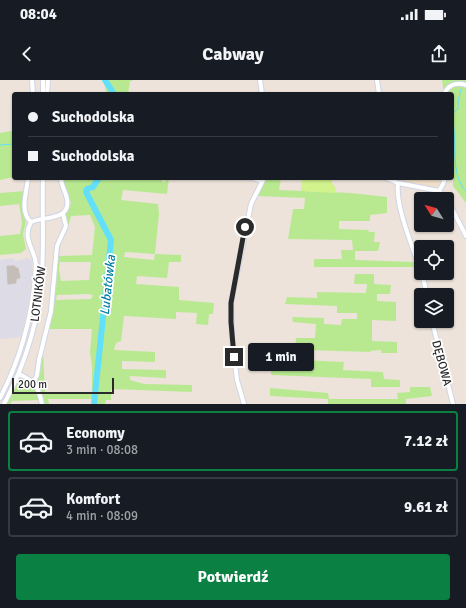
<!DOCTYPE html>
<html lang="pl">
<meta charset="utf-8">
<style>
:root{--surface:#171b24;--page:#242831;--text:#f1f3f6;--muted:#9ea1a6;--line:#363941;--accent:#0b8043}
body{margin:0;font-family:Signika,sans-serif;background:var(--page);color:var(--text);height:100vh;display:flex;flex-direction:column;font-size:15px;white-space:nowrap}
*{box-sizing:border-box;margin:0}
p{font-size:13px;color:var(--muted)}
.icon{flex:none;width:22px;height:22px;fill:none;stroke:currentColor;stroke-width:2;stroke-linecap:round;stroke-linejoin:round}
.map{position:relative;height:324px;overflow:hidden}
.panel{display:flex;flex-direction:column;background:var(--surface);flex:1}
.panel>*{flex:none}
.guide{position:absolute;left:12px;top:12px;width:442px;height:88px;border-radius:4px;box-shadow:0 1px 3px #0004;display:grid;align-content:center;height:88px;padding:0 16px;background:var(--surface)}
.needle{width:26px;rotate:307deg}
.tools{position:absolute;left:414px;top:112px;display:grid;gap:8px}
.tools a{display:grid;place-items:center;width:40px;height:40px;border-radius:4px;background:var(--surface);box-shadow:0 1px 3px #0004;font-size:20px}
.scale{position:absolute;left:12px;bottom:10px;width:102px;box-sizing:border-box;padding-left:4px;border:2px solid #2a2a2a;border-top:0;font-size:11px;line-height:14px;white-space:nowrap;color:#2a2a2a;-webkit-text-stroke:3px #fff;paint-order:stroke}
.end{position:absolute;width:18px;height:18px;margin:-9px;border:5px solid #2a2a2a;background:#fff;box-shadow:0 0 0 2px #fff}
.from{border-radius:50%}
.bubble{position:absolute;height:28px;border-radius:4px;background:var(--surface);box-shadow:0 1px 3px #0004;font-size:13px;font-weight:800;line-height:28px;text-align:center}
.guide b{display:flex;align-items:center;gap:14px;height:38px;font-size:15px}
.guide b+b{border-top:1px solid var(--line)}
.guide i{width:10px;height:10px;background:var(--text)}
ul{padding:7px 0 0;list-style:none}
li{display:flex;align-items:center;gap:12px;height:60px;margin:0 8px 6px;padding:0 8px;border:2px solid var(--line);border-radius:4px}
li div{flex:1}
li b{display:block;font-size:15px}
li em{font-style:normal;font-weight:800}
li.current{border-color:var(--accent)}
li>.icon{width:36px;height:36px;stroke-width:1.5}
.button{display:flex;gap:8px;margin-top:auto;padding:8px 16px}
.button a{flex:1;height:46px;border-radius:4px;background:var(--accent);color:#fff;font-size:16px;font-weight:800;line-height:46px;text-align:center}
.status{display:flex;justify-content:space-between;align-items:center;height:28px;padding:0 20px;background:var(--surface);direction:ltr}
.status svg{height:11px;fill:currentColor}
header{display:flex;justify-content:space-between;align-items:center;height:52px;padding:0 16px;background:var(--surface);font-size:18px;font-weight:800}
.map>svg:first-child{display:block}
.industrial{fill:#dddbe5}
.education{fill:#f1dfc8}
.green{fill:#b8e991;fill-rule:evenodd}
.pitch{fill:#d1f28c}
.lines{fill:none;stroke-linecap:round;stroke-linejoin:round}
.stream{stroke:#63e0f9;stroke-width:1}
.river{stroke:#63e0f9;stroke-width:6}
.building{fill:#c5bdb7;stroke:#c9bfb4}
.minor-casing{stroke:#cfd5e4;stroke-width:6}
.minor{stroke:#fff;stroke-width:4}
.route{stroke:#2a2a2a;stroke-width:5}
.labels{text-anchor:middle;stroke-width:3.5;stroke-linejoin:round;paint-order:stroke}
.street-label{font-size:12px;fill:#2a2a2a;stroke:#fff}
.water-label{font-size:13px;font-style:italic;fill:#017ea6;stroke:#fff}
</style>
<div class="status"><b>08:04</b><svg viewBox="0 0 49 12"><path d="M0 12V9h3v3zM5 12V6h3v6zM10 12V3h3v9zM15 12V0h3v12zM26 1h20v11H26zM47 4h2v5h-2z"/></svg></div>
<header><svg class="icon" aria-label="back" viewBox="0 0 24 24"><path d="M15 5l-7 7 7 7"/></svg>Cabway<svg class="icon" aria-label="share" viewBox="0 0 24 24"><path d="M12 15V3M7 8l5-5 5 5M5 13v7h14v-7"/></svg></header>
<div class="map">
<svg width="466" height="324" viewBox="0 0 466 324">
<rect width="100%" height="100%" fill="#ede3da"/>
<path class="industrial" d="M14 178 15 181 28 178 32 181V193L27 232 21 257 0 259V180Z"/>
<path class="education" d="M396 98H441L440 103 436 107 407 103 396 100Z"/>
<path class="green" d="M103 0H132L133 1H130L128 14H107Z
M442 0H466V123L453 106 452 14H444Z
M11 51 14 52V97L0 100V53Z
M63 98H165L162 100 163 103 169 98 167 114 123 110 121 120 158 124 159 134 155 174 181 175V182H169L167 198 137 196 136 204 179 207V220L214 223 213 234H209L208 245 196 244 197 233 176 232V239L124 236 121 261 116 263 114 270 155 272V282L122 281V289L166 290V298L130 296V300L144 304 192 305V312L111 309V320H106L105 324H92V319H48L49 324H44L37 302 40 291 43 271 45 312 92 314V286L90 272 92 249H48L56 202 58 167 64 153 65 135 71 124 70 119 63 104ZM90 135 95 147 92 175 59 176 61 162 68 148 71 136ZM125 172 155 174 154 180 124 177ZM60 182H91L89 200 61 201 59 189ZM89 214 93 215 91 219 56 220 57 215Z
M267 98H281L279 110 351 113 387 117V133L370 135V141H339V149L368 150 369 152H375L374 162H380L378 171H355V180L414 182 416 187H314V179H342L341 170H353L352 160 288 159 293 129H304L305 118 257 116Z
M25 111 24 138 26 142 23 154 26 169 21 173 0 175V156L20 154 22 143 19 124 0 126V113Z
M355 194H374V204L391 205 390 214H377V221L396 222V241L372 240V261L397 262V273H381V270L370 271 371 272 303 270 302 280 344 282 343 290 383 292 384 299 400 300V307H371V299L271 295 272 279H269L270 268 295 270 296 258H315L316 244 293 242 292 237 324 238V244L341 245 342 239H357V233H337V226L285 224 287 217 317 218V212L366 213 367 204H354Z
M20 298C34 299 35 309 40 320L12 321 10 324H7Z
M410 307H430L432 316 406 319V324H328V319L270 316V308L328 313 329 319H398L397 313 410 312Z"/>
<path class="pitch" d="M302 98H332V103L336 108 335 113 301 111Z"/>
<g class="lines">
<path class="stream" d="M452 34 458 29V21L461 9
M452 37C458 58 449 95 466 111
M0 65 14 64"/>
<path class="river" d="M105 0 114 14
M94 324 111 160 86 112 87 109 93 107 99 98"/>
</g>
<path class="building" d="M7 186H15V188H18L20 198 16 199V203L8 204Z"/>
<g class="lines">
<defs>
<path id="minor" d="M32 0 33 14
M260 0 262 14
M377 0 379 14
M43 14V0
M47 14 48 0
M444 14C449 4 456 2 466 5
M28 98C27 111 19 132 31 142
M252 98 262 101
M386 98 398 103 439 111 447 119
M398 103C395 126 413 168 421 191
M439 111 443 104 445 98
M447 119 466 156
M422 193 427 215
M432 241 453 324
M19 294C36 302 38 306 42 324
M34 302 37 295 39 280 51 231 57 166 66 146 63 134
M0 318C20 280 31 241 35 198 35 192 37 185 35 179 31 164 23 157 31 142 44 136 71 141 67 119 66 112 61 106 61 98
M4 324C26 283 39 239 42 193 44 161 42 130 43 98
M244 324 237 300 232 257 231 223 251 124 264 98"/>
</defs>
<use href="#minor" class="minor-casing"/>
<use href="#minor" class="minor"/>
</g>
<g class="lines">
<path class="route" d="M234 277 231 242V223L245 147"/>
</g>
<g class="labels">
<g class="street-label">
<text transform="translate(38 214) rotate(-83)" y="4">LOTNIKÓW</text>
<text transform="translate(442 283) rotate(75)" y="4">DĘBOWA</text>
</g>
<g class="water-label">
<text transform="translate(107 205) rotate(-84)" y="5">Lubatówka</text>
</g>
</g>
</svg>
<div class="tools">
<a><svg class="needle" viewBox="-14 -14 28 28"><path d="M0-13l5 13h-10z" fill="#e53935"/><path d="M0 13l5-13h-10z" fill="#9ea1a6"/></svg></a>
<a><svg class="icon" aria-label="locate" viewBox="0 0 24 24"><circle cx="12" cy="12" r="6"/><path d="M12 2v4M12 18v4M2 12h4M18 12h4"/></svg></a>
<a><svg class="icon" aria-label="layers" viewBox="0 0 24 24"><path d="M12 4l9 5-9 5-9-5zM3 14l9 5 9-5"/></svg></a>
</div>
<div class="scale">200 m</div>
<i class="end from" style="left:245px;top:147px"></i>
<i class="end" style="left:234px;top:277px"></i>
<div class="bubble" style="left:248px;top:263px;width:66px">1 min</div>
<div class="guide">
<b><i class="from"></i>Suchodolska</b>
<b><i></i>Suchodolska</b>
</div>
</div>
<section class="panel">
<ul>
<li class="current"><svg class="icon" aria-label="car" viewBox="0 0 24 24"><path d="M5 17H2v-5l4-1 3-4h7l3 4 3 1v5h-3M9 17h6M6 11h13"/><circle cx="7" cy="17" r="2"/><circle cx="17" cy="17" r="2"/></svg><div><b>Economy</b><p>3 min · 08:08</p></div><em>7.12 zł</em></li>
<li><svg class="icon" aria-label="car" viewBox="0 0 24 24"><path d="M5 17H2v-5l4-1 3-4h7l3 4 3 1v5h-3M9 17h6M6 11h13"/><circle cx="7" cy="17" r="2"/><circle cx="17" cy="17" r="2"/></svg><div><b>Komfort</b><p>4 min · 08:09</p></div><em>9.61 zł</em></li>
</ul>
<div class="button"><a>Potwierdź</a></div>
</section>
